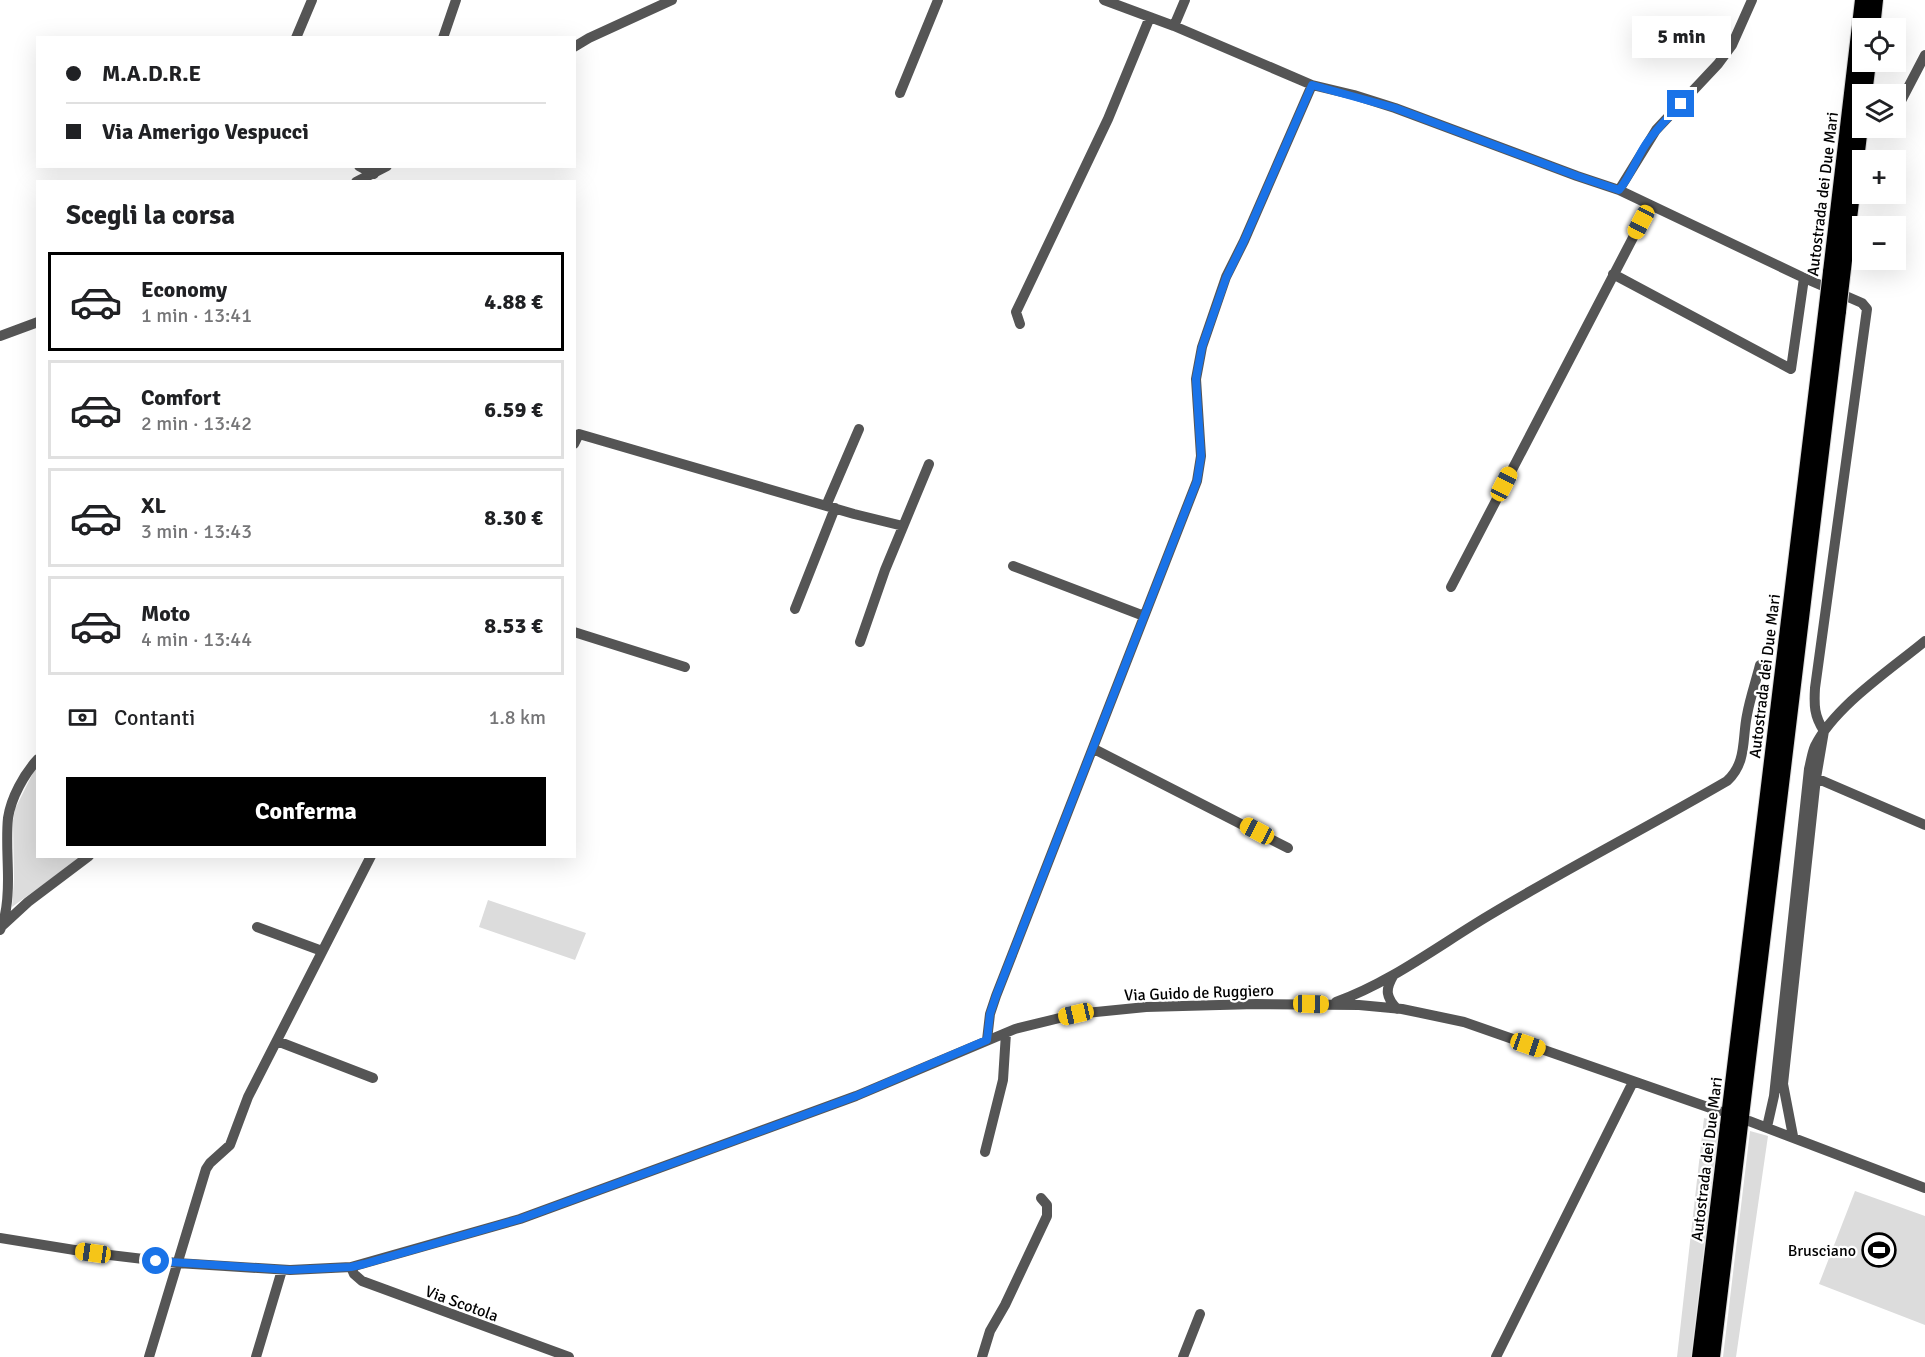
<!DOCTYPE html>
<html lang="it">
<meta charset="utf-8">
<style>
:root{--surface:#fff;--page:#f6f6f6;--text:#202124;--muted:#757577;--line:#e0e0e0;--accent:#000}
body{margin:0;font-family:Signika,sans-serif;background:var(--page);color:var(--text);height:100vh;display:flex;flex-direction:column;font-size:22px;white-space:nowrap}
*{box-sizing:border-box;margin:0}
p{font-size:20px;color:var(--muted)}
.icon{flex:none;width:33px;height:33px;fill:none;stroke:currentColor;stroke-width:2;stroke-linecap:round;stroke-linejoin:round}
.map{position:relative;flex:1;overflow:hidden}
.panel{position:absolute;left:36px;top:180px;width:540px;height:678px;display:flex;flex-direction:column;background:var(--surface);border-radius:0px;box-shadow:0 6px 24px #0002}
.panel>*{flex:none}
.guide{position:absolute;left:36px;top:36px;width:540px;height:132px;border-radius:0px;box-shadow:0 6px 24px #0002;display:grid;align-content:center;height:132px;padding:0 30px;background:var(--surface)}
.fabs{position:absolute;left:1852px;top:18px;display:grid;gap:12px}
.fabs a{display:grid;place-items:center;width:54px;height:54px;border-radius:0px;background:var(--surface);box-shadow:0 6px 24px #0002;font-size:30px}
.end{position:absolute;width:27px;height:27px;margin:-14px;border:8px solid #1a73e8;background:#fff;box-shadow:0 0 0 3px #fff}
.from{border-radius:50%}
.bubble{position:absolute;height:42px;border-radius:0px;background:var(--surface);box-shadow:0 6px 24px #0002;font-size:20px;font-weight:700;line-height:42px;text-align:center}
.car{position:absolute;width:18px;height:36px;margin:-18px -9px;border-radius:8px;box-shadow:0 0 4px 2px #0007;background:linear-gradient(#f5c518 24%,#345 0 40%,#f5c518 0 76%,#345 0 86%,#f5c518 0)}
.guide b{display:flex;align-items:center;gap:21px;height:57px;font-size:22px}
.guide b+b{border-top:2px solid var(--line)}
.guide i{width:15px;height:15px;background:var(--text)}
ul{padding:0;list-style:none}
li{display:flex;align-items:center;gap:18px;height:99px;margin:0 12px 9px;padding:0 18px;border:3px solid var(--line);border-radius:0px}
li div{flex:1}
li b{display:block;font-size:22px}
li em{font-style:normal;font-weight:700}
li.selected{border-color:var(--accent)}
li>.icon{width:54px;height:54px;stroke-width:1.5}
h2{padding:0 30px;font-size:27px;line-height:72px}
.pay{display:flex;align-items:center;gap:15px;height:66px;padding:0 30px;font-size:22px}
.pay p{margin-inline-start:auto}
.button{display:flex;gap:12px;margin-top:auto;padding:12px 30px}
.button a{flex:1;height:69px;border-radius:0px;background:var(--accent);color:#fff;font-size:24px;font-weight:700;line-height:69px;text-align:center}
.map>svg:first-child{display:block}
.green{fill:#dcdcdc}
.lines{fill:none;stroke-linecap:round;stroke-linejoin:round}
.highway-casing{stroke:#dbdbdb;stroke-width:18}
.minor{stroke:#555;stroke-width:10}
.highway{stroke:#000;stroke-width:16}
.highway-bridge-casing{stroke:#dbdbdb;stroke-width:18;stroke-linecap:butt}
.highway-bridge{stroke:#000;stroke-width:16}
.route{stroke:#1a73e8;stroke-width:8}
.labels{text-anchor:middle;stroke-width:4.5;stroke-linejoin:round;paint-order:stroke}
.street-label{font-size:16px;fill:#000;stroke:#fff}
.poi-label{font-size:16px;fill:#000;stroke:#fff;text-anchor:end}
</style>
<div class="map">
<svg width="1925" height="1357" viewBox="0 0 1925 1357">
<rect width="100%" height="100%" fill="#fff"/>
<path class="green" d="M37 765 38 856 81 857 12 907 14 879 13 820 15 809Z
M488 900 586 933 575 960 479 927Z
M1704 1118 1719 1122 1691 1357H1677Z
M1750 1131 1768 1136 1736 1357H1723Z
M1855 1191 1925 1216V1325L1819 1284Z"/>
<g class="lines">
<defs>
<path id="highway" d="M1872 28 1875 0
M1864 94 1868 62
M1831 272 1863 0
M1842 277 1863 101
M1700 1357 1827 306
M1712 1357 1838 311"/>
</defs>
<use href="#highway" class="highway-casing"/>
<path class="minor" d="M1104 0 1174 26 1312 85 1354 95 1395 108 1577 176 1619 190 1656 130 1718 64 1732 45 1752 0
M1174 26 1185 0
M296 38 312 0
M443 38 456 0
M574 47 589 38 672 0
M900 93 938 0
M1901 101 1925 55
M359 166 374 174
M356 182 387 166
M1619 190 1802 277 1862 303 1867 309 1815 688C1814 705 1814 716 1824 731L1816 778 1783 1084 1793 1136
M1613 274 1791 369 1804 278
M1020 324 1016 312 1108 119 1150 17
M0 336 38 322
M574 444 579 434 854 514 903 526
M826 506 859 429
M1013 566 1144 616
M1451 587 1650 205
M795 609 835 508
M574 632 685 667
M860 642 885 570 929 464
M1094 749 1288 848
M1816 778 1925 825
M3 925 28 902 89 856
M257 927 322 951
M0 930C7 916 8 896 8 879 8 859 6 838 8 818 11 798 24 774 38 759
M1393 976C1385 990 1386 997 1397 1009
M1336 1002C1391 982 1438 946 1488 916 1566 869 1648 827 1727 781 1747 763 1742 739 1747 715 1750 698 1756 681 1760 665
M987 1040 990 1014 996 996 1197 481 1201 456 1196 379 1202 347 1226 277 1244 241 1312 85
M277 1041 373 1078
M1749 1121 1925 1188
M1767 1127 1774 1096 1809 769C1811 761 1812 753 1815 746 1835 706 1890 670 1925 641
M985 1152 1003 1080 1006 1033
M0 1238 93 1253 177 1263 290 1270 351 1267 520 1219 856 1096 1015 1029 1076 1014 1146 1007 1256 1004 1359 1005 1402 1009 1464 1022 1719 1111
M351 1267 354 1274 362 1281 569 1357
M149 1357 206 1169 210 1163 230 1145 248 1097 371 856
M256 1357 282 1270
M982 1357 990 1331 1005 1305 1047 1216V1205L1041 1198
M1183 1357 1200 1314
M1496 1357 1633 1082"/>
<use href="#highway" class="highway"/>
<defs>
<path id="highway-bridge" d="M1827 306 1831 272
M1838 311 1842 277"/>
</defs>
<use href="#highway-bridge" class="highway-bridge-casing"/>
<use href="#highway-bridge" class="highway-bridge"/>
</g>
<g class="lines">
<path class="route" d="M156 1261 290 1270 351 1267 364 1264 520 1219 856 1096 987 1040 990 1014 996 996 1197 481 1201 456 1196 379 1202 347 1226 278 1244 241 1312 85 1395 108 1577 176 1619 190C1631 176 1636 159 1646 144 1656 129 1669 117 1681 104"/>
</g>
<defs>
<symbol id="stadium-ring" viewBox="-11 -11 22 22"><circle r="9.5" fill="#fff" stroke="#000" stroke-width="1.5"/><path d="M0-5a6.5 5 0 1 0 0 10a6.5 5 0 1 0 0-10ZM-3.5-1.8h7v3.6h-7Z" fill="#000"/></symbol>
</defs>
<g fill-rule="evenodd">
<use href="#stadium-ring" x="1860" y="1231" width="38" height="38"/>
</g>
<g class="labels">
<g class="street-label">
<text transform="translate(1822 194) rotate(-83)" y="6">Autostrada dei Due Mari</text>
<text transform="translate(1764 676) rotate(-83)" y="6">Autostrada dei Due Mari</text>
<text transform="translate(1199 992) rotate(-2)" y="6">Via Guido de Ruggiero</text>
<text transform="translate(1706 1159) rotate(-83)" y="6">Autostrada dei Due Mari</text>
<text transform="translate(462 1303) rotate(20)" y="6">Via Scotola</text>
</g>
<g class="poi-label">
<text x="1856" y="1256">Brusciano</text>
</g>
</g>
</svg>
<div class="fabs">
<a><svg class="icon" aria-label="locate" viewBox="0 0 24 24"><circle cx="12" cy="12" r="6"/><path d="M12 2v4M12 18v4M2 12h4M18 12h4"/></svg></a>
<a><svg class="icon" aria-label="layers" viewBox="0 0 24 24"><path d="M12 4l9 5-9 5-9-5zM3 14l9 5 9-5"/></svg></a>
<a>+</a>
<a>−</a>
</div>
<i class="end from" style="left:156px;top:1261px"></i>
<i class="end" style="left:1681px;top:104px"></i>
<div class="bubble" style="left:1632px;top:16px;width:99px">5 min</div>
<i class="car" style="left:1641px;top:222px;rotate:208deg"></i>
<i class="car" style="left:1504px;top:484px;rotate:27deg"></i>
<i class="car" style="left:1257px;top:831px;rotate:298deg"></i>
<i class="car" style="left:1311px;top:1004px;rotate:91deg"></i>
<i class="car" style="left:1076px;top:1014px;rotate:257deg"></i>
<i class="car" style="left:1528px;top:1045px;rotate:109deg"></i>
<i class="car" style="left:93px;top:1253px;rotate:278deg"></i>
<div class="guide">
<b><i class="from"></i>M.A.D.R.E</b>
<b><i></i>Via Amerigo Vespucci</b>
</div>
<section class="panel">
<h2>Scegli la corsa</h2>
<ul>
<li class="selected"><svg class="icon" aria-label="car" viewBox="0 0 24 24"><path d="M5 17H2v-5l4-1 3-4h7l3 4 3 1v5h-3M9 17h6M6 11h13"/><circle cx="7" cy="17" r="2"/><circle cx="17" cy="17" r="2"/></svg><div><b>Economy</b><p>1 min · 13:41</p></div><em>4.88 €</em></li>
<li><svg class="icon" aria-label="car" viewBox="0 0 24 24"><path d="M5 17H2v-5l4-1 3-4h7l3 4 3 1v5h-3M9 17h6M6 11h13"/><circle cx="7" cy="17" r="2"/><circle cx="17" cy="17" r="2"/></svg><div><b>Comfort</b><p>2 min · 13:42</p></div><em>6.59 €</em></li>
<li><svg class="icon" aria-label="car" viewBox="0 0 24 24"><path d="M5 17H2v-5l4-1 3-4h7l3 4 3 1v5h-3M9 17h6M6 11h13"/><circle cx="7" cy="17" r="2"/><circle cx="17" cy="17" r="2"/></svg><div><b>XL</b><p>3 min · 13:43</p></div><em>8.30 €</em></li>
<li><svg class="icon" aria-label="car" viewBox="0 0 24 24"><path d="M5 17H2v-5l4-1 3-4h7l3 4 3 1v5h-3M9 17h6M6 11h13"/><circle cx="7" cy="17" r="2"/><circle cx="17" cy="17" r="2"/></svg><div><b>Moto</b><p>4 min · 13:44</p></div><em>8.53 €</em></li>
</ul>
<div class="pay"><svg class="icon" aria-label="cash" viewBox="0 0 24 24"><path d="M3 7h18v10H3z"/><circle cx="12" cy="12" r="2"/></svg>Contanti<p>1.8 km</p></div>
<div class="button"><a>Conferma</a></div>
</section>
</div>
